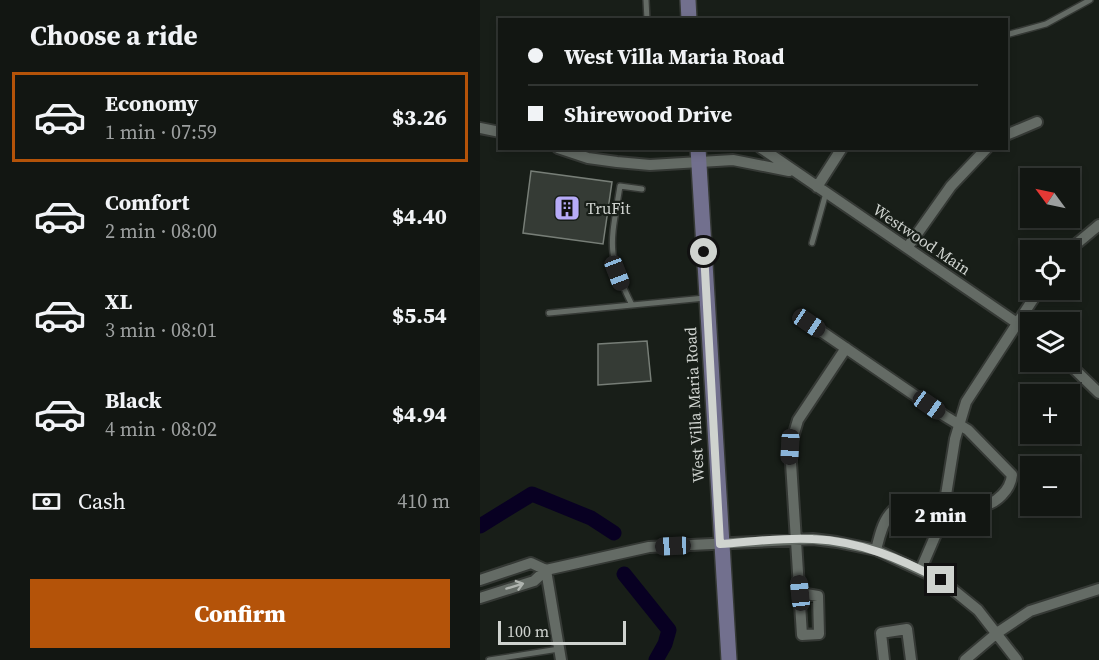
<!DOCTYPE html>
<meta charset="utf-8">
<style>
:root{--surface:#121612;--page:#1b1f1b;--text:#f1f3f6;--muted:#9c9f9f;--line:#313532;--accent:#b45309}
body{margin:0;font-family:"Source Serif 4",serif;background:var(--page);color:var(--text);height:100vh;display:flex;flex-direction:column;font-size:22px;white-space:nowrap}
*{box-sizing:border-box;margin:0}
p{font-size:20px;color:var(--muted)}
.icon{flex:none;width:33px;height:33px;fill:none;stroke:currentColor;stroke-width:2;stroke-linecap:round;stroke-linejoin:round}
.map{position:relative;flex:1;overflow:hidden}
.side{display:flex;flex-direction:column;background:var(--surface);width:480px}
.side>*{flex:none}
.top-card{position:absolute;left:18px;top:18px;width:510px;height:132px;border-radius:0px;box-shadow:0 3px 9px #0003,0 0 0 2px var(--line);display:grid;align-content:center;height:132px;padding:0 30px;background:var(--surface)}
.needle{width:39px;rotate:303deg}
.buttons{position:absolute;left:540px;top:168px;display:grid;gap:12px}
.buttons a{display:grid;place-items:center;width:60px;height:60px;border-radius:0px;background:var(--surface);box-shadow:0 3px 9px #0003,0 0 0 2px var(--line);font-size:30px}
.scale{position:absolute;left:18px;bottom:15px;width:128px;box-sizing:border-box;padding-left:6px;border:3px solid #cfd3cf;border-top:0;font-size:16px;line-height:21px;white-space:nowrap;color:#cfd3cf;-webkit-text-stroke:4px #181e18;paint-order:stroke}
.end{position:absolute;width:27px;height:27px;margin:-14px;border:8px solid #cfd3cf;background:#111;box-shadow:0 0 0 3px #111}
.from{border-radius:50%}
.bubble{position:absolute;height:42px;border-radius:0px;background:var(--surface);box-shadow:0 3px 9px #0003,0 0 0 2px var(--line);font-size:20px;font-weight:800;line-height:42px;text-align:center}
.car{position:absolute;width:18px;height:36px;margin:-18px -9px;border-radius:8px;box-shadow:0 0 4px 2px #0007;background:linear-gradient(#222 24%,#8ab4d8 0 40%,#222 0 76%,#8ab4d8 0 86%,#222 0)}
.top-card b{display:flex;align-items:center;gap:21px;height:57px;font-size:22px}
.top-card b+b{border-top:2px solid var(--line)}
.top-card i{width:15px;height:15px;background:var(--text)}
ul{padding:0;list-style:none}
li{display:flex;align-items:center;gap:18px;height:90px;margin:0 12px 9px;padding:0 18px;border:3px solid transparent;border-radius:0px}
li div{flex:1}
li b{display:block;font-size:22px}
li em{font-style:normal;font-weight:800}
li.on{border-color:var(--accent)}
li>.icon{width:54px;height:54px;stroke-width:1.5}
h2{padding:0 30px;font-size:27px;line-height:72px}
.pay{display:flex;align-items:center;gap:15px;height:66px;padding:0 30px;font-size:22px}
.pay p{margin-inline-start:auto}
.action{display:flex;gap:12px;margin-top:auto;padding:12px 30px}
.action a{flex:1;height:69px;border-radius:0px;background:var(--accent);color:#fff;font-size:24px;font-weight:800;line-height:69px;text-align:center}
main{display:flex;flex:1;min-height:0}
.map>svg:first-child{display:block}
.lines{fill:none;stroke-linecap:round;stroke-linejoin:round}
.river{stroke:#080022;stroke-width:15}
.building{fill:#353b35;stroke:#777e77;stroke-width:1.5}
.service-casing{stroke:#353935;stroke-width:8}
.minor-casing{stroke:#353935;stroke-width:14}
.secondary-casing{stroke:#353935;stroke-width:18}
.service{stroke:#646b65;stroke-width:5}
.minor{stroke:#646b65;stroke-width:10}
.secondary{stroke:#72708e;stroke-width:15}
.oneway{stroke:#afb4af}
.route{stroke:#cfd3cf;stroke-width:8}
.labels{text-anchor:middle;stroke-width:4.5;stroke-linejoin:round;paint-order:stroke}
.poi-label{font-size:16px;fill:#cfd3cf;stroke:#181e18;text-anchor:start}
.street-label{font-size:16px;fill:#cfd3cf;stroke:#181e18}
</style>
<main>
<section class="side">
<h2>Choose a ride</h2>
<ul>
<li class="on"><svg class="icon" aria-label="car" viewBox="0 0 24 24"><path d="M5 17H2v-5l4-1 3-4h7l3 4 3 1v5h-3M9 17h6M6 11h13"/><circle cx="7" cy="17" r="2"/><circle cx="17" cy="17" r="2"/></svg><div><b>Economy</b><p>1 min · 07:59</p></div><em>$3.26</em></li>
<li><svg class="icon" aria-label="car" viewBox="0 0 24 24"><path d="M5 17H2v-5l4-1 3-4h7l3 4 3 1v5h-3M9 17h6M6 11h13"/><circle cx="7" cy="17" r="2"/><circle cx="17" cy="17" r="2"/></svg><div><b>Comfort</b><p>2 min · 08:00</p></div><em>$4.40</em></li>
<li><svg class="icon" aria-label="car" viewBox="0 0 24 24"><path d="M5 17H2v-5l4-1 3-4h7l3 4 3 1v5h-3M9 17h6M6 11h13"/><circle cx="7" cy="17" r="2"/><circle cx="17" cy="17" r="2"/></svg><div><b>XL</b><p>3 min · 08:01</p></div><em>$5.54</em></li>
<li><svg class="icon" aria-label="car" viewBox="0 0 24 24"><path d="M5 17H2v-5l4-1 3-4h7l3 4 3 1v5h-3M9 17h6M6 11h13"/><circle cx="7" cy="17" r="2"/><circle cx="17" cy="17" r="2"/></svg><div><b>Black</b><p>4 min · 08:02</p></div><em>$4.94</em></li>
</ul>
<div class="pay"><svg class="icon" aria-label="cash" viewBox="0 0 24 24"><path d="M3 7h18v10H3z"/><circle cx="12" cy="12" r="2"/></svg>Cash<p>410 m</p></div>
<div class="action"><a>Confirm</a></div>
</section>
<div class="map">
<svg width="619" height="660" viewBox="0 0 619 660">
<rect width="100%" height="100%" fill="#181e18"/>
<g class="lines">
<path class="river" d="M0 526 52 494 111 518 134 533
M144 574 189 630 185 644 176 660"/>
</g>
<path class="building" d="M51 171 132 182 123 244 43 233Z
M167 341 171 381 118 385V344Z"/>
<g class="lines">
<defs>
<path id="service" d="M166 0 167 20
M526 35 566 24 610 0
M332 243 346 193
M152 305C125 252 131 243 140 186L162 189
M69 313 225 298
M9 660 79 649"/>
<path id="minor" d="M0 128 20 132
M526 135 557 122
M78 148 108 158 137 162 170 165 253 160 309 171
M281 148 550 332
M337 187 362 148
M427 248 471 186 507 148
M589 250 619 225
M329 323 465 416 488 430 532 475C531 484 528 489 522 495 490 529 440 474 409 515 402 524 399 538 396 550
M587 362 619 393
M441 569 462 520 475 439 486 402 559 290
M66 570 81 660
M0 580 51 563 66 570
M320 593 338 596 339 634 322 635 310 447 318 420 366 348
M0 598 54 581 66 570 169 547 333 539 357 542 396 550 461 580 498 610 537 660
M404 660 401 633 427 629 431 660
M485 660 517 633 550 611 619 589"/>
<path id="secondary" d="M208 0 209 20
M218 148 249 660"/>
</defs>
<use href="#service" class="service-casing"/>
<use href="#minor" class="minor-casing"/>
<use href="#secondary" class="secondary-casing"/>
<use href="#service" class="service"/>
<use href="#minor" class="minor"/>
<use href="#secondary" class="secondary"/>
</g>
<defs><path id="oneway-shaft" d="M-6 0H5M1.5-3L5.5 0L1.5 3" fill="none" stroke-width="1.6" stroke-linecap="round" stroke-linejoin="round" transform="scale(1.5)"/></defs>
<use class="oneway" href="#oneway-shaft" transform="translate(35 586) rotate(-17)"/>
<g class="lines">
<path class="route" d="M224 252 240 544C270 542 303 537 333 539 380 541 421 559 461 580"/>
</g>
<defs>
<symbol id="building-square" viewBox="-11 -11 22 22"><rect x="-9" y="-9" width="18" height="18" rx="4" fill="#b7abf8" stroke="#181e18"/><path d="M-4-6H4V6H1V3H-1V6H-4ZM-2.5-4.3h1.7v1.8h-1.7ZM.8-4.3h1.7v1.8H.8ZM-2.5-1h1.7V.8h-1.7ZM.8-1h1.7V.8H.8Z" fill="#111"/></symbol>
</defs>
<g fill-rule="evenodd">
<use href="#building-square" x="72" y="193" width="30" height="30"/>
</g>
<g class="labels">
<g class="poi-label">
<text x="106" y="214">TruFit</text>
</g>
<g class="street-label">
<text transform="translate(442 239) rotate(34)" y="6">Westwood Main</text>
<text transform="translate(214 405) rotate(-93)" y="6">West Villa Maria Road</text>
</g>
</g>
</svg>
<div class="buttons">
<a><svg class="needle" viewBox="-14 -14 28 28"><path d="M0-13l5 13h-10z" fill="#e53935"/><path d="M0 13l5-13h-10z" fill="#9c9f9f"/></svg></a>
<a><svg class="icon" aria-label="locate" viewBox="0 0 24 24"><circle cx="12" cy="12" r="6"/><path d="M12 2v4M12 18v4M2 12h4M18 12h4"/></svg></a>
<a><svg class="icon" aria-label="layers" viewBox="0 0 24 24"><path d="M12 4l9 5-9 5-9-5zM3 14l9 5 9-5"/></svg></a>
<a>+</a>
<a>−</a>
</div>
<div class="scale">100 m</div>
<i class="end from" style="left:224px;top:252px"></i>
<i class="end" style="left:461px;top:580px"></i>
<div class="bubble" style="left:411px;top:494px;width:99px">2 min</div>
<i class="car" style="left:137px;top:273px;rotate:159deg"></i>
<i class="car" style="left:329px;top:323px;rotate:124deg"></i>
<i class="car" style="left:449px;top:405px;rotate:125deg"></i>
<i class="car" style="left:310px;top:447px;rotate:183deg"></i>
<i class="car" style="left:193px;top:546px;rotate:267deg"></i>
<i class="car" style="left:320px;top:593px;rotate:354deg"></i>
<div class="top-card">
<b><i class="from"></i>West Villa Maria Road</b>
<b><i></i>Shirewood Drive</b>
</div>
</div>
</main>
